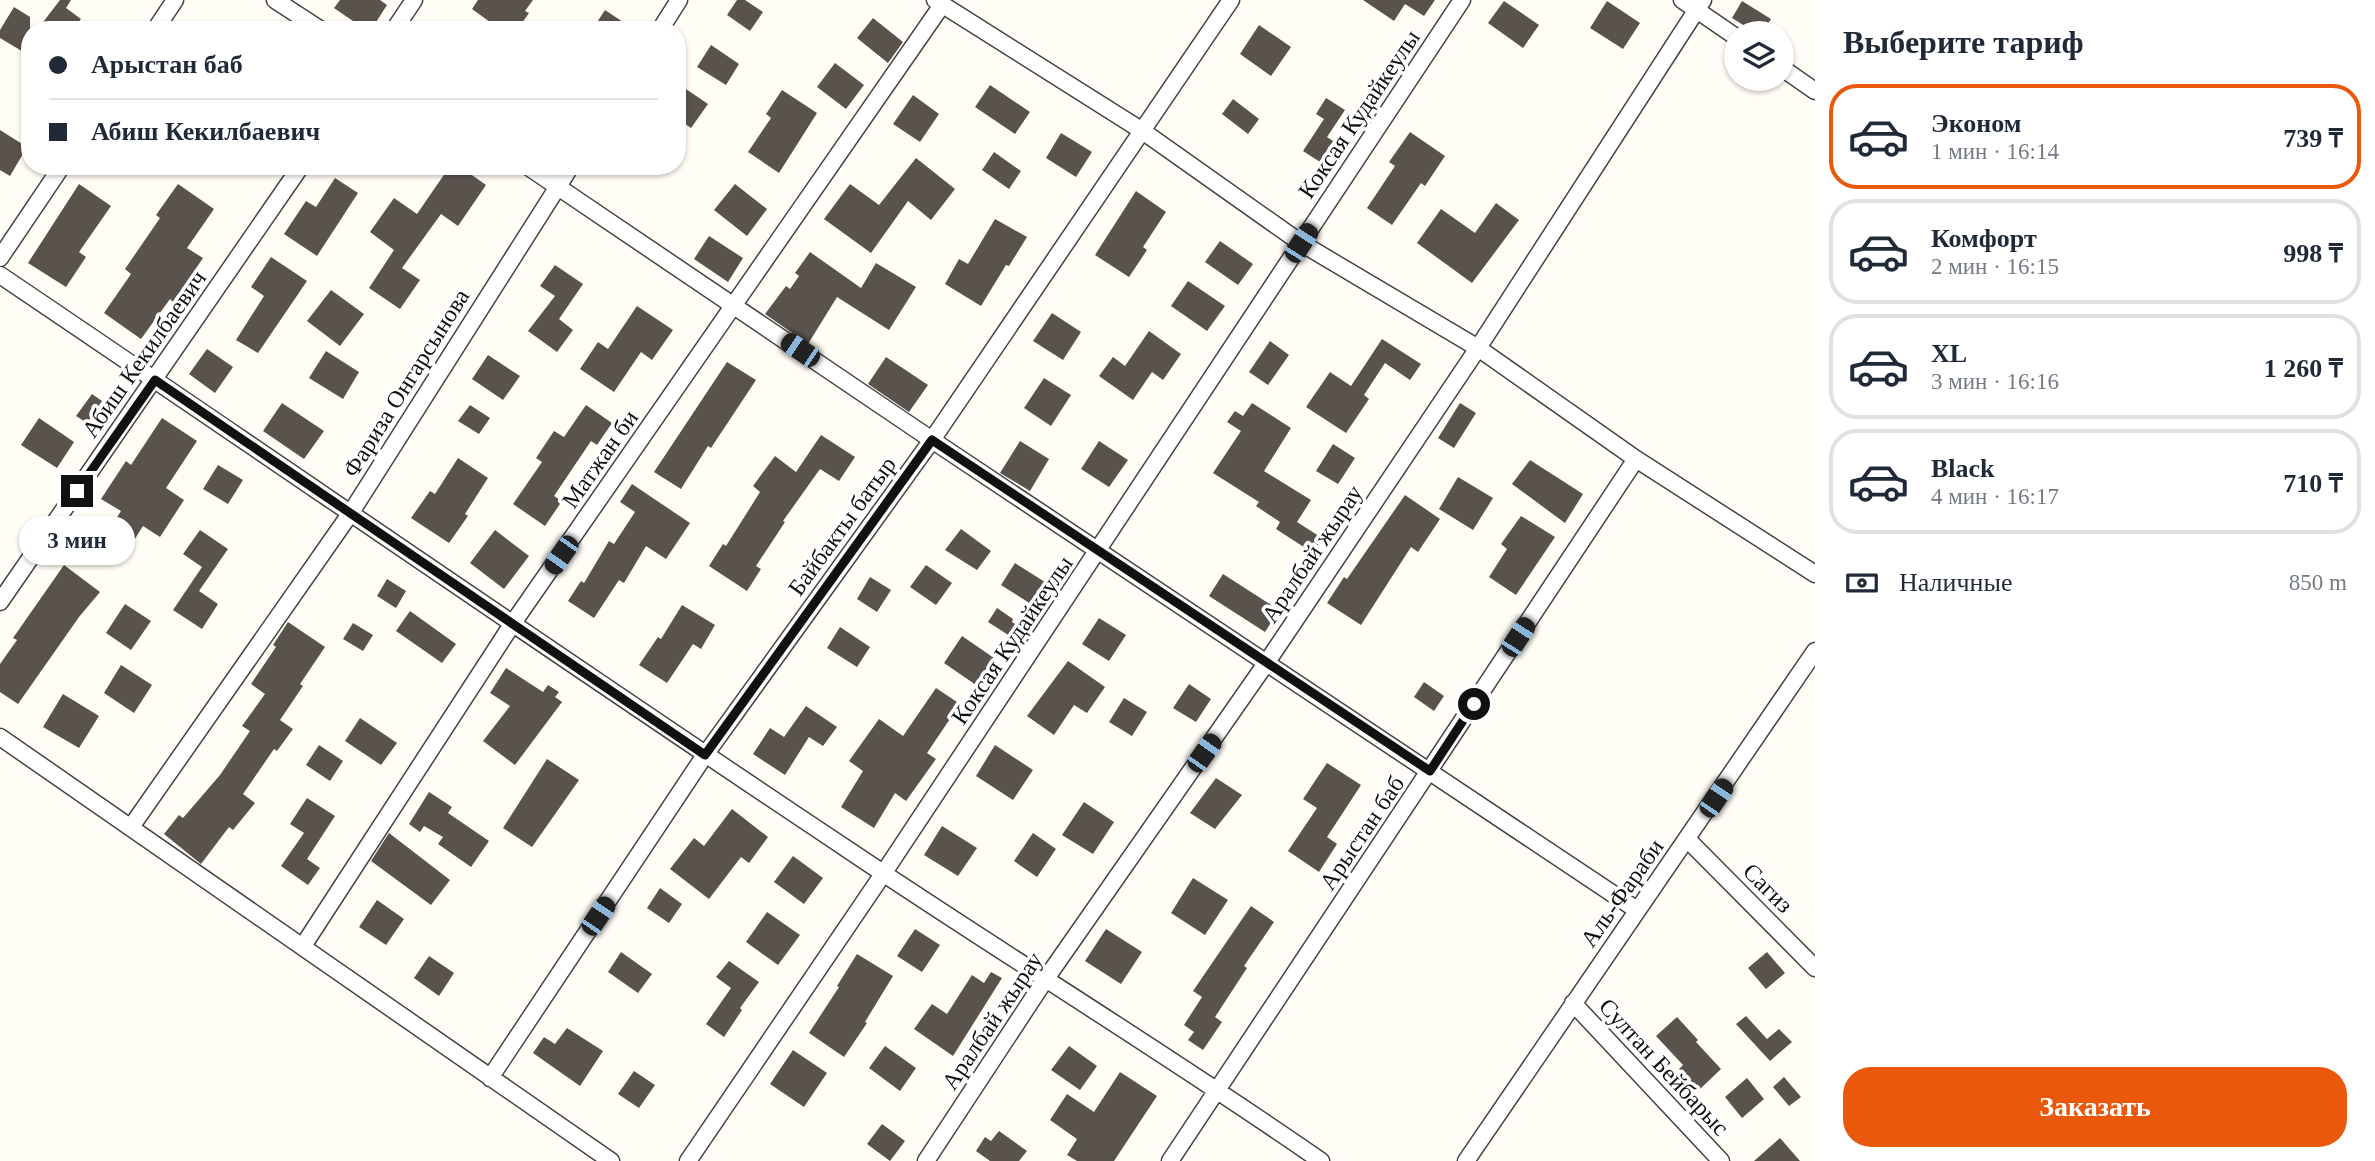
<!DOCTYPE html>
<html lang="ru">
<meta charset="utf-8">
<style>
:root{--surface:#fff;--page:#f6f6f7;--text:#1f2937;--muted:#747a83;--line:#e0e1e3;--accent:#ea580c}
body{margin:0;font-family:"Times New Roman",serif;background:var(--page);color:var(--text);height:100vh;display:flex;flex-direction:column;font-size:26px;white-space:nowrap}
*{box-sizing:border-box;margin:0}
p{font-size:23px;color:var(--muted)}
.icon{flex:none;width:38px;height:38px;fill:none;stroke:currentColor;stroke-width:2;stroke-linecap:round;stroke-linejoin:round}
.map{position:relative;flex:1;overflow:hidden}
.drawer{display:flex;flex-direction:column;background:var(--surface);width:560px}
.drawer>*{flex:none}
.banner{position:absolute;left:21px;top:21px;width:665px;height:154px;border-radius:28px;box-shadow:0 2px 5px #0004;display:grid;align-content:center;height:154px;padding:0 28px;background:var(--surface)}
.tools{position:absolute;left:1724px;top:21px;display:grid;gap:14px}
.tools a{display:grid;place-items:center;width:70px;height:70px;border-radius:50%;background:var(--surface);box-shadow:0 2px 5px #0004;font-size:35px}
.end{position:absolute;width:32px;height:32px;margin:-16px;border:9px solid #111;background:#fff;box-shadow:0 0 0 4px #fff}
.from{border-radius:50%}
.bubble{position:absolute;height:49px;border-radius:24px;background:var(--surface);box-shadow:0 2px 5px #0004;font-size:23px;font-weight:700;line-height:49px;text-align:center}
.car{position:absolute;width:21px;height:42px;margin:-21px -10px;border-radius:9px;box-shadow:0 0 5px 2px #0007;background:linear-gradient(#222 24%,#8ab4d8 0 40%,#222 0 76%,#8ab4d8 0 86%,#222 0)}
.banner b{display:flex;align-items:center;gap:24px;height:66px;font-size:26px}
.banner b+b{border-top:2px solid var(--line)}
.banner i{width:18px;height:18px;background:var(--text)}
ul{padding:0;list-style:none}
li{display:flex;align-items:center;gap:21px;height:105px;margin:0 14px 10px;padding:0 14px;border:4px solid var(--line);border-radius:28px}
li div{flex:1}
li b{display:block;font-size:26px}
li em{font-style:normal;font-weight:700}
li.active{border-color:var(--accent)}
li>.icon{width:63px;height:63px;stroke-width:1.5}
h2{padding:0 28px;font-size:32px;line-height:84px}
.pay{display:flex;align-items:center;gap:18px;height:77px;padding:0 28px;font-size:26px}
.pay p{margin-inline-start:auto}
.action{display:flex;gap:14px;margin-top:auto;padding:14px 28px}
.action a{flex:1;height:80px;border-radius:28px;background:var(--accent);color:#fff;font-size:28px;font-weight:700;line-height:80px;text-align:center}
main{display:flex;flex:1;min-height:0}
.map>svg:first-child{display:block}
.building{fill:#5a524d}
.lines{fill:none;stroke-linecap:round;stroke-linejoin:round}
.street-casing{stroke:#444;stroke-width:19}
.street{stroke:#fff;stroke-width:16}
.route{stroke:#111;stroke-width:9}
.labels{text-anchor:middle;stroke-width:7;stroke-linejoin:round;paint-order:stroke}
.street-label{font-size:24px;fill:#111;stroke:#fff}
</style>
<main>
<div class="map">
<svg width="1815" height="1161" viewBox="0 0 1815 1161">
<rect width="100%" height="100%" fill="#fffdf5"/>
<path class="building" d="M60 0H71L66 8 81 19 72 30H65L56 23 52 30H37Z
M340 0H380L387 5 371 30H366L334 8Z
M478 0H533L525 11 529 13 517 30H501L472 9Z
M737 0H745L763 12 750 31 727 15Z
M1363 0H1435L1424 16 1405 4 1394 21Z
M1504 1 1539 25 1523 48 1488 23Z
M1607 1 1640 23 1623 49 1590 28Z
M1742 1 1771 19 1762 33H1756L1732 18Z
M14 7 30 17V56L0 38V30Z
M605 10 635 30H592Z
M873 18 903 42 888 63 857 38Z
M1259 25 1291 47 1271 76 1240 54Z
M711 45 739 64 726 85 697 67Z
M835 63 864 85 846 109 817 87Z
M677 83 708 104 691 128 677 118Z
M990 85 1030 112 1015 134 975 107Z
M782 90 817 113 779 173 748 152 771 118 766 114Z
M913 95 939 114 920 142 893 124Z
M1326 98 1345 110 1327 137 1333 141 1320 162 1303 151 1324 119 1316 114Z
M1233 99 1259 119 1248 134 1222 114Z
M0 130 27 147 10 176 0 170Z
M1410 132 1445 156 1425 186 1421 183 1392 225 1367 208 1395 166 1389 162Z
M1061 133 1092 152 1076 177 1046 158Z
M994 152 1021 171 1009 189 982 170Z
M916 158 955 189 931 220 908 201 871 253 824 219 850 184 879 205Z
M450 166H459L486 185 458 226 441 214 402 268 420 280 400 309 369 288 394 250 370 232 394 198 417 214Z
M335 178 358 193 317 256 284 234 306 201 316 207Z
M79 184 111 206 79 252 86 257 66 287 28 263Z
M178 184 214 209 187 248 203 258 173 302 170 299 141 339 104 313 131 274 125 269 160 218 156 215Z
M735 184 767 209 747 236 714 210Z
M1136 191 1166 212 1143 247 1147 250 1129 277 1095 255Z
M1496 203 1519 220 1472 283 1417 243 1441 209 1475 233Z
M995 219 1027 237 1009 266 1006 265 981 306 945 284 959 259 968 264Z
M709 236 743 258 728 282 694 259Z
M1220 241 1253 264 1238 285 1205 262Z
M810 252 861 288 876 263 916 287 889 330 837 297 808 344 765 314 786 286 790 289 799 276 795 273Z
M271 257 307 281 258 353 236 340 264 296 251 287Z
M555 265 583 284 559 319 573 330 557 352 528 331 555 296 540 286Z
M1188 281 1225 306 1207 331 1171 306Z
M331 290 364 314 340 346 307 321Z
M637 306 673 330 652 360 641 352 614 392 580 369 598 342 608 349Z
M1052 313 1081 332 1063 360 1033 341Z
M1149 331 1181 354 1163 380 1152 372 1133 400 1099 376 1113 357 1125 366Z
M1382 339 1421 364 1410 380 1385 363 1364 395 1369 399 1346 433 1306 407 1330 372 1351 386Z
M1270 341 1289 355 1268 385 1249 372Z
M207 349 233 367 215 393 189 374Z
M326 351 359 372 343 399 309 378Z
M488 355 520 376 503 400 472 379Z
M886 357 928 385 909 412 868 384Z
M727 362 756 380 711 448 708 446 681 489 654 472Z
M1044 378 1071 395 1051 426 1024 408Z
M92 394 102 401 87 423 76 416Z
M282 403 324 431 304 459 263 431Z
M1252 403 1291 428 1264 471 1311 500 1297 522 1322 538 1313 553 1276 529 1280 522 1256 506 1259 502 1213 473 1241 431 1227 422 1235 411 1243 416Z
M1460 403 1476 413 1454 448 1438 438Z
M470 405 490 418 479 434 458 421Z
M586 405 612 423 597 445 591 441 554 496 562 501 545 526 513 504 542 462 536 458 554 431 564 437Z
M39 418 74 442 57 468 21 445Z
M162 418 197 441 166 488 184 500 160 537 143 526 121 561 98 547 121 511 101 499 126 461 131 465Z
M821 435 855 457 839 481 820 469 783 521 785 522 756 566 761 569 747 591 709 566 723 544 726 546 760 492 753 486 775 456 796 472Z
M1020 441 1049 459 1030 491 1000 473Z
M1099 441 1128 460 1109 487 1081 469Z
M1333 444 1355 458 1338 484 1316 471Z
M458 458 488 478 465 514 468 516 449 543 411 518 430 491 435 494Z
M1530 460 1583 494 1565 523 1512 484Z
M218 465 243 480 228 504 203 489Z
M1458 477 1493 498 1473 530 1439 509Z
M632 484 690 523 666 559 646 546 624 583 619 580 594 618 568 601 581 581 584 583 609 541 614 544 635 512 620 502Z
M1405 495 1440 519 1418 552 1411 547 1361 625 1327 603 1344 577 1347 579Z
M1521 516 1555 537 1516 595 1489 577 1507 549 1501 544Z
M961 529 991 551 977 570 945 550Z
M200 530 228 549 199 591 218 604 202 629 173 610 202 567 183 554Z
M495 530 529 556 504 589 470 563Z
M1015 563 1048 584 1034 606 1001 585Z
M64 565 100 592 79 617 18 704 0 692V664L17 640 13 638Z
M926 565 952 583 936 605 910 587Z
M1223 574 1279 610 1265 632 1209 596Z
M870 577 891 590 877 612 857 599Z
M387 579 406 591 396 608 377 596Z
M125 604 151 621 131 650 106 633Z
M682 605 715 625 701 649 693 644 667 683 639 665 658 637 661 639Z
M997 608 1013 619 1012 622 1020 627 1013 638 988 622Z
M410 611 456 644 442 663 396 631Z
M1099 618 1126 635 1109 661 1082 644Z
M288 622 325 647 300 684 303 686 280 720 293 729 277 751 274 749 243 794 255 803 233 830 229 827 201 864 164 834 179 815 183 818 220 775 250 731 242 726 265 694 251 684 276 647 273 645Z
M353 623 373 635 363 651 343 639Z
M840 627 870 647 857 667 827 648Z
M962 636 994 658 976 685 944 663Z
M1068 661 1105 687 1087 713 1074 705 1054 735 1027 716Z
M121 665 152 685 134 713 104 693Z
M506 668 543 692 548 685 559 692 555 697 562 702 515 765 483 741 510 706 490 693Z
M1424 682 1444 696 1434 711 1414 697Z
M1189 684 1211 699 1196 722 1173 708Z
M936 688 960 704 927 753 936 759 906 801 895 793 874 828 841 807 863 771 849 761 879 719 903 736Z
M63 694 99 716 79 748 43 727Z
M1124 698 1147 712 1132 736 1109 722Z
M806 706 837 727 823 746 809 737 785 775 753 754 770 728 784 737Z
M360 718 397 743 381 765 345 741Z
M319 745 343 761 330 781 306 765Z
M995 745 1033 770 1013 800 976 776Z
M547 759 579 780 532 847 503 828Z
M1327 763 1361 785 1327 837 1337 844 1319 872 1288 851 1317 808 1303 799Z
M1216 778 1242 795 1215 829 1190 813Z
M429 792 452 807 448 813 489 841 471 867 438 844 443 837 424 826 420 832 409 824Z
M307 798 335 816 307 859 320 868 308 885 281 866 304 833 290 824Z
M1084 802 1114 822 1093 854 1062 835Z
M732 809 768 837 749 863 741 857 709 899 670 869 694 838 704 846Z
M942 826 977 848 958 876 924 855Z
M389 833 450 880 431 905 371 861Z
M1033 833 1056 849 1037 877 1014 861Z
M793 856 823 878 804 904 774 882Z
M1193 878 1228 900 1205 935 1171 913Z
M660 888 682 904 669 923 647 908Z
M377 900 404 919 386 945 359 927Z
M1251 906 1274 922 1244 966 1247 968 1215 1017 1222 1022 1203 1050 1188 1040 1194 1032 1184 1025 1202 997 1193 991Z
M767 912 800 935 778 965 746 942Z
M915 929 940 945 922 972 897 956Z
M1106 929 1142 952 1121 984 1085 961Z
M621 952 652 974 638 993 608 972Z
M1767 952 1785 973 1766 989 1748 968Z
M857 954 893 976 865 1022 867 1023 844 1057 809 1033 839 987 837 986Z
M429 956 454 973 439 996 414 978Z
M729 961 759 982 740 1008 742 1010 724 1037 706 1024 731 988 716 977Z
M991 972 1002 978 953 1056 914 1029 932 1004 947 1014 972 975 984 983Z
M1746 1016 1767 1039 1779 1029 1792 1042 1770 1061 1736 1024Z
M1677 1017 1698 1040 1696 1042 1721 1069 1699 1090 1679 1069 1683 1065 1656 1036Z
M567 1028 603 1051 580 1086 533 1053 544 1037 555 1044Z
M885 1046 916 1068 900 1091 869 1068Z
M1069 1046 1097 1066 1080 1090 1051 1070Z
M793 1050 827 1073 804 1107 770 1084Z
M634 1071 655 1085 639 1108 618 1094Z
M1120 1072 1157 1096 1114 1161H1077L1067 1155 1077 1139 1050 1120 1067 1094 1094 1112Z
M1784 1077 1801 1097 1789 1106 1773 1087Z
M1747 1078 1764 1099 1742 1118 1725 1097Z
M882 1124 905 1141 890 1161 867 1144Z
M999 1131 1027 1151 1019 1161H990L976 1151 985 1137 991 1141Z
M1780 1138 1800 1161H1754Z"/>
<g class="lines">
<defs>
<path id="street" d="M275 0 321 30
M935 0 1141 130 1301 243 1478 348 1636 459 1815 574
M1682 0 1736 37
M155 30 175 0
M394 30 414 0
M660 30 679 0
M1782 68 1815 91
M527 166 932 440 1637 910
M0 258 62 166
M0 275C283 466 563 660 847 849 1004 955 1166 1053 1321 1161
M0 602 301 166
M0 737 611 1161
M131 827 350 514 571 166
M1688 840 1815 968
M303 946 513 623 942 5
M1573 1003 1721 1161
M490 1078 705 755 932 440 1231 0
M688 1161 883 874 1462 0
M926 1161 1045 980 1267 662 1478 348 1703 0
M1170 1161 1636 459
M1466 1161 1815 651"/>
</defs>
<use href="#street" class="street-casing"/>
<use href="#street" class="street"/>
</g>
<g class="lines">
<path class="route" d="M77 491 155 380 705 755 932 440 1430 771 1474 704"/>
</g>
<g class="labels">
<g class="street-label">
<text transform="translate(1359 114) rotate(-56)" y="8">Коксая Кудайкеулы</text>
<text transform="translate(144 354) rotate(-55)" y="8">Абиш Кекилбаевич</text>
<text transform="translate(406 383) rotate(-58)" y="8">Фариза Онгарсынова</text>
<text transform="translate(600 459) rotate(-55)" y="8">Матжан би</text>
<text transform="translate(842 526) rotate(-54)" y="8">Байбакты батыр</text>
<text transform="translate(1312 554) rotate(-56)" y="8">Аралбай жырау</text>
<text transform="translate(1012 640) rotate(-56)" y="8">Коксая Кудайкеулы</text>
<text transform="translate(1362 833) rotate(-56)" y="8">Арыстан баб</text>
<text transform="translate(1768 888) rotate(45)" y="8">Сагиз</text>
<text transform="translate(1622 893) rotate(-55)" y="8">Аль-Фараби</text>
<text transform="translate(992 1021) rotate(-56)" y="8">Аралбай жырау</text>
<text transform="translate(1664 1067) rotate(47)" y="8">Султан Бейбарыс</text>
</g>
</g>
</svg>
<div class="tools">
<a><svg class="icon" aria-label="layers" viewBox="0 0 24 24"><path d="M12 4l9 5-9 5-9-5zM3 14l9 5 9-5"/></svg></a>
</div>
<i class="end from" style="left:1474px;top:704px"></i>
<i class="end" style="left:77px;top:491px"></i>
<div class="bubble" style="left:19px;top:516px;width:116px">3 мин</div>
<i class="car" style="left:1301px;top:243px;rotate:33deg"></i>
<i class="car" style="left:800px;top:350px;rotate:304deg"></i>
<i class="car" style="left:561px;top:555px;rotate:215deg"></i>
<i class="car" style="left:1518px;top:637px;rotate:33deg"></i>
<i class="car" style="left:1204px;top:753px;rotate:35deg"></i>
<i class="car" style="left:1716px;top:798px;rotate:34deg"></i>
<i class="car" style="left:598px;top:916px;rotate:34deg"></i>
<div class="banner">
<b><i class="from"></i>Арыстан баб</b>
<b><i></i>Абиш Кекилбаевич</b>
</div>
</div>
<section class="drawer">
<h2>Выберите тариф</h2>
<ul>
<li class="active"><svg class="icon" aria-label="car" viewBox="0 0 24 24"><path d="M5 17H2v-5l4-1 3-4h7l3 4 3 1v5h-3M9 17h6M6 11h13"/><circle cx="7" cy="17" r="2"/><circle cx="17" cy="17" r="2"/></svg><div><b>Эконом</b><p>1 мин · 16:14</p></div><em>739 ₸</em></li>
<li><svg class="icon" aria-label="car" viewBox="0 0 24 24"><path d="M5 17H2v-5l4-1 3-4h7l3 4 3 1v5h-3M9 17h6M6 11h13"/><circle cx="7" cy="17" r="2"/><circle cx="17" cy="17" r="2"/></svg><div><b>Комфорт</b><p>2 мин · 16:15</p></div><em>998 ₸</em></li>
<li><svg class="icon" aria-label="car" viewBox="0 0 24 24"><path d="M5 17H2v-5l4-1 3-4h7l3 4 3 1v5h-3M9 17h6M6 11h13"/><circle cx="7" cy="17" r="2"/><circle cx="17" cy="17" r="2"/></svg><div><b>XL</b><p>3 мин · 16:16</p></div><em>1 260 ₸</em></li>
<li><svg class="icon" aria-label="car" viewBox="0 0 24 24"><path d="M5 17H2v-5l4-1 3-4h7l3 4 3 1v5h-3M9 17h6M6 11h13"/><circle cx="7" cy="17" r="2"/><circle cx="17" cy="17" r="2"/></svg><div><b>Black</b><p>4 мин · 16:17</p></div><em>710 ₸</em></li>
</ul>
<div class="pay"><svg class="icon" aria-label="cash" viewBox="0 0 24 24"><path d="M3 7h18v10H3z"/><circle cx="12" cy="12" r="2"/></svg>Наличные<p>850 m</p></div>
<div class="action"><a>Заказать</a></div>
</section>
</main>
